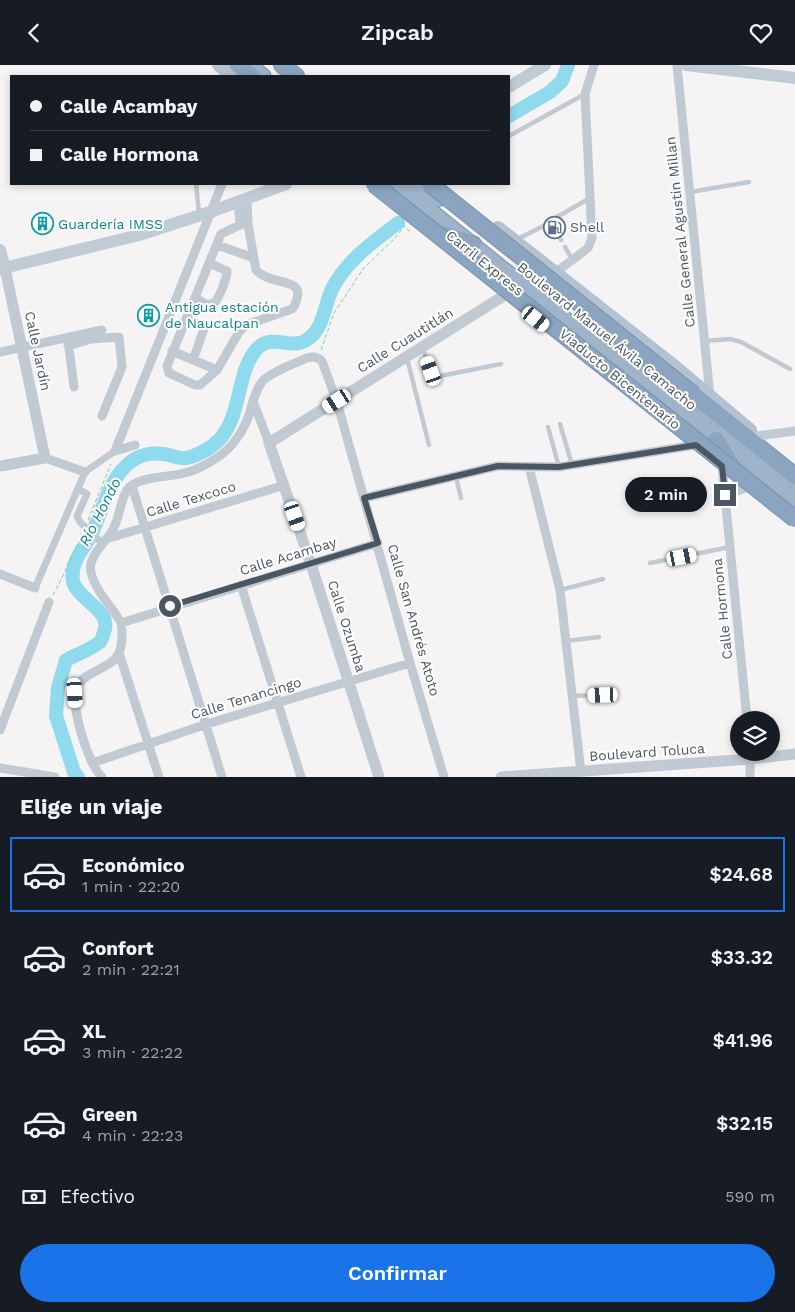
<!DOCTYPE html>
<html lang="es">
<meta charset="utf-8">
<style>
:root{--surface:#171b24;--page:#20242c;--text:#f1f3f6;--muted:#9ea1a6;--line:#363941;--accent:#1a73e8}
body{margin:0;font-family:"Work Sans",sans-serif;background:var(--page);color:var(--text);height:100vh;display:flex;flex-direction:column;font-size:19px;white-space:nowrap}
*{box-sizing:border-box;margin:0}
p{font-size:16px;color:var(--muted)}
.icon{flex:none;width:28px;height:28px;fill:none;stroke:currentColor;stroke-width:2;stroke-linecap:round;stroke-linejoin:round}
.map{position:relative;height:712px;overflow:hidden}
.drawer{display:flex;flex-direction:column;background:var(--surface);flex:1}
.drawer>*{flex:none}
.hud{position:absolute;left:10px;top:10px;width:500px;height:110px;border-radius:0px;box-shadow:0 2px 8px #0003;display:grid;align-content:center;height:110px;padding:0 20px;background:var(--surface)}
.controls{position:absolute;left:730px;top:646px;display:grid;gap:10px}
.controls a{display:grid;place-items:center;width:50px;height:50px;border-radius:50%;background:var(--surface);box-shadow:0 2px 8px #0003;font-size:25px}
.end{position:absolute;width:22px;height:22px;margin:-11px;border:6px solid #4a5661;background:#fff;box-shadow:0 0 0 2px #fff}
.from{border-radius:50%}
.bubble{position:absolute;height:35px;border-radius:18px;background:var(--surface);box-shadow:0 2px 8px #0003;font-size:16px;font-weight:600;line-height:35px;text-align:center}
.car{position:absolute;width:15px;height:30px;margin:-15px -8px;border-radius:6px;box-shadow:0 0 4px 1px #0007;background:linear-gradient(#fff 24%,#345 0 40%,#fff 0 76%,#345 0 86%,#fff 0)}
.hud b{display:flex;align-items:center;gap:18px;height:48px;font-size:19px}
.hud b+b{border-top:1px solid var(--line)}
.hud i{width:12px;height:12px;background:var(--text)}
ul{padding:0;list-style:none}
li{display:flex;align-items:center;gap:15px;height:75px;margin:0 10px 8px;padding:0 10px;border:2px solid transparent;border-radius:0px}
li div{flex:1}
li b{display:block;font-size:19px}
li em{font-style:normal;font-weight:600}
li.active{border-color:var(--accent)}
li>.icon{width:45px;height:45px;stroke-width:1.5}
h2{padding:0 20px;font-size:22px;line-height:60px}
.pay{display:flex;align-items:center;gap:12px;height:55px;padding:0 20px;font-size:19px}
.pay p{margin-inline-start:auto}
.action{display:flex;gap:10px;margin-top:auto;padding:10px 20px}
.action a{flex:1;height:58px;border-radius:30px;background:var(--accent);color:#fff;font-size:20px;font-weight:600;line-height:58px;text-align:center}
header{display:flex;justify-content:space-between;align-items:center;height:65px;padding:0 20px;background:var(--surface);font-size:22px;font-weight:600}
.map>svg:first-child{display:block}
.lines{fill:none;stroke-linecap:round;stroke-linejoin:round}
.river{stroke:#90daee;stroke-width:14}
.trunk-casing{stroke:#7690ad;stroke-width:17}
.motorway-casing{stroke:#7690ad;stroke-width:18}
.path{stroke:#7ad0a6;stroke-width:1;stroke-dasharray:4 2.5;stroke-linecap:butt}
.service{stroke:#c1cad2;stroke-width:4.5}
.pedestrian{stroke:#c1cad2;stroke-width:7}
.minor{stroke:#c1cad2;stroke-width:9}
.tertiary{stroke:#c1cad2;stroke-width:11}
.secondary{stroke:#c1cbd6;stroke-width:12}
.primary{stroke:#b3c2d1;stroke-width:14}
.trunk{stroke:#9fb4c9;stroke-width:15}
.motorway{stroke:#8ba5c1;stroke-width:16}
.motorway-bridge-casing{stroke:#7690ad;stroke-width:18;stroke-linecap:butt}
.path-bridge{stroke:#7ad0a6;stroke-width:1;stroke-dasharray:4 2.5;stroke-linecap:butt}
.motorway-bridge{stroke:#8ba5c1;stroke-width:16}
.route{stroke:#4a5661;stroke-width:6}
.labels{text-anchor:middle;stroke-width:4;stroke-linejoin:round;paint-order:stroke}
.culture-label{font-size:14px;fill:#0d838f;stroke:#fff;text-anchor:start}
.service-label{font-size:14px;fill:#4e5e75;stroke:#fff;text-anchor:start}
.street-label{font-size:14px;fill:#4a5661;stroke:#fff}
.water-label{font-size:15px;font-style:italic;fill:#0c7c9b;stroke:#fff}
</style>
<header><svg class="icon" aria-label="back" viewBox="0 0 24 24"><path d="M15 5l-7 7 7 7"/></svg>Zipcab<svg class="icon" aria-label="heart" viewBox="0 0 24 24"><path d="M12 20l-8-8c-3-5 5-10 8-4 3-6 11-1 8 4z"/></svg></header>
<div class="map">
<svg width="795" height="712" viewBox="0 0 795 712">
<rect width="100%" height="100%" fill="#f5f3f3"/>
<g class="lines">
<path class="river" d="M509 51 550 27 562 16 568 0
M78 712 74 707 56 651 58 623 66 595C75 590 92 584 100 577 102 575 103 570 104 567 113 545 77 535 73 516 72 512 73 504 74 501 77 489 87 479 92 468 100 450 106 429 116 413 128 395 142 386 164 389 171 390 179 394 186 393 197 391 211 383 219 375 242 351 236 308 256 285 272 266 291 287 308 274 324 263 324 241 332 224 347 195 373 177 398 158"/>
<defs>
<path id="trunk" d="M249 0 263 11
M397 119 795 439
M419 119 438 134
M594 260 795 423"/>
<path id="motorway" d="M238 0 252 11
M282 0 296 11
M436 167 473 179
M694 330 795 411
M716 375 733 403"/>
</defs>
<use href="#trunk" class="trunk-casing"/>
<use href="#motorway" class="motorway-casing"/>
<path class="path" d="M321 285 334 248 363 204 396 172 404 161 409 166 411 163
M88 455 111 399
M53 530 59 519 82 470"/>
<path class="service" d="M509 71 585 29
M196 119 199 149
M690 127 749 117
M550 156 590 133
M556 166 561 175
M516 175 551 157
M565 182 572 194
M704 276 730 274 741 277 790 304
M423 282C426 294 428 308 440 311L501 299
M407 293 429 380
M560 359 572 400
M548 362 559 402
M456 412 461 433
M650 498 730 482
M560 525 603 514
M566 576 599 572
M572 631 603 630"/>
<path class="pedestrian" d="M78 424 87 429 77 451 80 457 102 478
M35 523 85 407 115 386"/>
<path class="minor" d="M677 0 710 331
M238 137 240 160 221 169 167 301 169 308 195 320H200L217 305 239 267 246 260 292 244C295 241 296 238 297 233 304 213 268 220 256 205L248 159 247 133
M217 180 254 193
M555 208 588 183 592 173 585 29 594 0
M195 233 208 240C211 239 214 238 216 236 220 230 227 213 227 206L209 198
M186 254 202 260 204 264 193 295
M68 275 74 322
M68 281 91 274 119 272 122 302 102 351
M172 286 217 305
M0 287 102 265
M253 336 269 378
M757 371 795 366
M115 386 222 119
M115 386 135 380
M45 393 85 407
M722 401 747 655
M529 402 560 525 581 707
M132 421 222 712
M725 430 749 422
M364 433 498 401 559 402 695 380
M106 474 285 420
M0 509 35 523
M241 520 301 712
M121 558 378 478
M119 588 159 712
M0 665 49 537
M750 688V712
M92 698 207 659 410 598
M0 703 55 712
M102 712C88 700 68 636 78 620 87 605 112 604 119 588 122 581 123 565 121 558 120 555 116 551 115 548 106 537 87 513 91 498 95 483 110 474 115 460 120 449 121 434 127 425 138 410 171 413 188 407 199 404 209 398 218 392 232 383 244 365 249 350 252 339 255 327 261 318 268 308 296 298 307 293 314 291 317 292 322 296L337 337 410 598 444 712"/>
<path class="tertiary" d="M0 401 45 393 5 203
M379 712 311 499 269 378 505 230
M501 712 750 694 795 689"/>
<path class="secondary" d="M686 0 795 13
M509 22 545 0
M0 185 5 203
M0 204 139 170 210 147 286 119"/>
<path class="primary" d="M219 0 233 11
M498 163 675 302 750 365"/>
<use href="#trunk" class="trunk"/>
<use href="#motorway" class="motorway"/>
<defs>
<path id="motorway-bridge" d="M374 119 795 454
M430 119 694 330"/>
</defs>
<use href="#motorway-bridge" class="motorway-bridge-casing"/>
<path class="path-bridge" d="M666 336 673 327"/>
<use href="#motorway-bridge" class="motorway-bridge"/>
</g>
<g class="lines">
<path class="route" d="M170 541 378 478 364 433 498 401 559 402 696 380 722 401 725 430"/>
</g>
<defs>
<symbol id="building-ring" viewBox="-11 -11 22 22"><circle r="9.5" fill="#fff" stroke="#0f9aa8" stroke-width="1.5"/><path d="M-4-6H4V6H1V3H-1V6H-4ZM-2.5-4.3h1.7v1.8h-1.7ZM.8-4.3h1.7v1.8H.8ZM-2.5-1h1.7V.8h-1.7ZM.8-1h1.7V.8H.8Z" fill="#0f9aa8"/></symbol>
<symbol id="fuel-ring" viewBox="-11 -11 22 22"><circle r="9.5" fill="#fff" stroke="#5c6f8a" stroke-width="1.5"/><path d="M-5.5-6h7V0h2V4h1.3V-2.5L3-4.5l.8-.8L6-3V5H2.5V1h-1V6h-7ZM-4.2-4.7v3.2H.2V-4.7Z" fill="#5c6f8a"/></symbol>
</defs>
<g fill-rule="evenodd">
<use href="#building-ring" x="30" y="146" width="25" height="25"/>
<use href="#fuel-ring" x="542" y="150" width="25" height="25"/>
<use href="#building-ring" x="136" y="238" width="25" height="25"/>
</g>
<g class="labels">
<g class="culture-label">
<text x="58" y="164">Guardería IMSS</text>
<text x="165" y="247">Antigua estación<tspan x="165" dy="16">de Naucalpan</tspan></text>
</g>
<g class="service-label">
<text x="570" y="167">Shell</text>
</g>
<g class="street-label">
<text transform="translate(680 167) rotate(-96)" y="5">Calle General Agustín Millan</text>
<text transform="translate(485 198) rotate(39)" y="5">Carril Express</text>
<text transform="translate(607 271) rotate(39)" y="5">Boulevard Manuel Ávila Camacho</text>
<text transform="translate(405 275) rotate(-32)" y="5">Calle Cuautitlán</text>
<text transform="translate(38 286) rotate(78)" y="5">Calle Jardín</text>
<text transform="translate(620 314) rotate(39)" y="5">Viaducto Bicentenario</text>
<text transform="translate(191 434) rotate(-17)" y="5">Calle Texcoco</text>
<text transform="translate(288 491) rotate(-17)" y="5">Calle Acambay</text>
<text transform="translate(722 544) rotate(-96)" y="5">Calle Hormona</text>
<text transform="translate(414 555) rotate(74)" y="5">Calle San Andrés Atoto</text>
<text transform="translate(347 561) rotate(72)" y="5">Calle Ozumba</text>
<text transform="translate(246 633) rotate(-17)" y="5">Calle Tenancingo</text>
<text transform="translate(647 687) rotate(-4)" y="5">Boulevard Toluca</text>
</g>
<g class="water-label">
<text transform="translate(100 447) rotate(-63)" y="5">Río Hondo</text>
</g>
</g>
</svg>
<div class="controls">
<a><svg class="icon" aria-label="layers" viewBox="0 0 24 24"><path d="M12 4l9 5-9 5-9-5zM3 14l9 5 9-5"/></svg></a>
</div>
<i class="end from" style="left:170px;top:541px"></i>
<i class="end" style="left:725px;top:430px"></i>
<div class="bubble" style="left:625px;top:412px;width:82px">2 min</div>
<i class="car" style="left:536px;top:254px;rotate:129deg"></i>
<i class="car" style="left:431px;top:306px;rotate:341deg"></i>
<i class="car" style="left:337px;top:336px;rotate:238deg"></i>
<i class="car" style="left:295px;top:451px;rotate:161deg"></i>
<i class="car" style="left:682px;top:492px;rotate:79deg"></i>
<i class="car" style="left:75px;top:628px;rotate:176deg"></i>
<i class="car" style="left:603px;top:630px;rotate:268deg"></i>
<div class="hud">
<b><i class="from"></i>Calle Acambay</b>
<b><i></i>Calle Hormona</b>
</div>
</div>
<section class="drawer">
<h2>Elige un viaje</h2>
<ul>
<li class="active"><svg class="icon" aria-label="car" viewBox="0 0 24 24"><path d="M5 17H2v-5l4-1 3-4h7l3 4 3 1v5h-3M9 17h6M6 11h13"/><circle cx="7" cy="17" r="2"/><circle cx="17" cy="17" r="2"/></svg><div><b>Económico</b><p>1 min · 22:20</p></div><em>$24.68</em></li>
<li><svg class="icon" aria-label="car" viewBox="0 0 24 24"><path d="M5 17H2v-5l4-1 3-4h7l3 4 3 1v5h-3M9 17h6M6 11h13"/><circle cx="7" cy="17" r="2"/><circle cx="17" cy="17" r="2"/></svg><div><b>Confort</b><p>2 min · 22:21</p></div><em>$33.32</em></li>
<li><svg class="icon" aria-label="car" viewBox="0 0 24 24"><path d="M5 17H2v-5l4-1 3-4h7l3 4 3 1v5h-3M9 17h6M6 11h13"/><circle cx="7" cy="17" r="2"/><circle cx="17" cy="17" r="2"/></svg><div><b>XL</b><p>3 min · 22:22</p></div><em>$41.96</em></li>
<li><svg class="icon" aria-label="car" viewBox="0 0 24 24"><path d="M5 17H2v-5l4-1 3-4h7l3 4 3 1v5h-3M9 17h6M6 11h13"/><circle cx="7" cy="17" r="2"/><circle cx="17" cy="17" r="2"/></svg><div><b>Green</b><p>4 min · 22:23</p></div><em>$32.15</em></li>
</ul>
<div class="pay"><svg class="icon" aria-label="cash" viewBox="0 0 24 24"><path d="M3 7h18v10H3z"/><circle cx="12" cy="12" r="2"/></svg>Efectivo<p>590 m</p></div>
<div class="action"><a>Confirmar</a></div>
</section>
